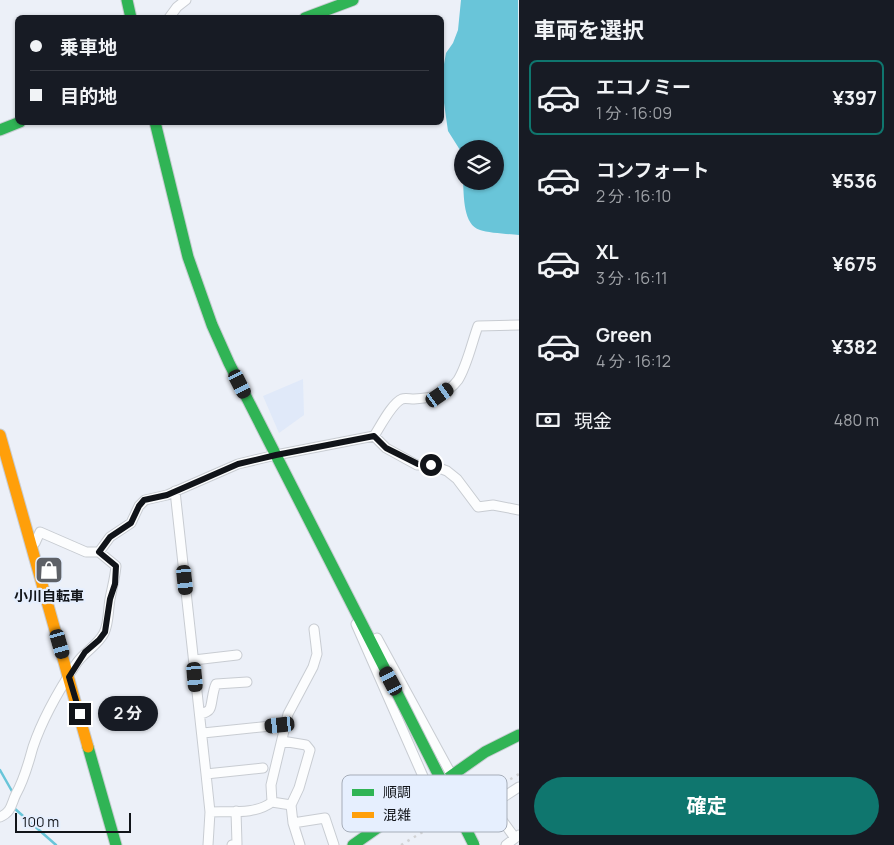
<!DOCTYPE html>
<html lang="ja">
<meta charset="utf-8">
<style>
:root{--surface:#171b24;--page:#20242c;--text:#f1f3f6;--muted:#9ea1a6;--line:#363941;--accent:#0f766e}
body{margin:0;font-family:Manrope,"Noto Sans JP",sans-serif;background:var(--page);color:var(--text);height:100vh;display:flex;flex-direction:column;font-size:19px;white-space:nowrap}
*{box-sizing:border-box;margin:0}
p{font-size:16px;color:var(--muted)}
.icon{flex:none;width:28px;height:28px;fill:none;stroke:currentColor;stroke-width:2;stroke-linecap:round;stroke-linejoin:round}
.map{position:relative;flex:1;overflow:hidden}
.panel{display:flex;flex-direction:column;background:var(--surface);width:375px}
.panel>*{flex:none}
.banner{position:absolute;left:15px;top:15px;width:429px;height:110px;border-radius:8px;box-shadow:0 1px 4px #0004;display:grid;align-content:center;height:110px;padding:0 15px;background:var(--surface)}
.buttons{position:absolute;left:454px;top:140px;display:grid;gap:10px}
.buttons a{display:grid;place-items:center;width:50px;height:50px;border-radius:50%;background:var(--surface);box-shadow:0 1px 4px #0004;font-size:25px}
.scale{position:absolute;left:15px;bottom:12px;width:116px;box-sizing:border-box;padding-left:5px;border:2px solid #111419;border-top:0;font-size:14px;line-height:18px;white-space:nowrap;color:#111419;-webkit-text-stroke:4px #e6effe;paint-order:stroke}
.end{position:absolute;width:22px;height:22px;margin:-11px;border:6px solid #111419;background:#fff;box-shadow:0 0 0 2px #fff}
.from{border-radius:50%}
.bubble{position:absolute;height:35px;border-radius:18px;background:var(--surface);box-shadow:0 1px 4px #0004;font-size:16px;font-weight:700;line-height:35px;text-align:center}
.car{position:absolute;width:15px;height:30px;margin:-15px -8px;border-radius:6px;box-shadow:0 0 4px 1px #0007;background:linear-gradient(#222 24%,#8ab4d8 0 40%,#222 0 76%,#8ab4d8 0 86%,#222 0)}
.banner b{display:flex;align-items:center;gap:18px;height:48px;font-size:19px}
.banner b+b{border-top:1px solid var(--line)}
.banner i{width:12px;height:12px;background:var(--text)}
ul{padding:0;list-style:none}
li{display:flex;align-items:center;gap:15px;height:75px;margin:0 10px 8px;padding:0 5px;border:2px solid transparent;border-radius:8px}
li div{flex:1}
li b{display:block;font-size:19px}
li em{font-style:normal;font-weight:700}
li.on{border-color:var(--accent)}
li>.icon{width:45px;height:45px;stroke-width:1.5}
h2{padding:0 15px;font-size:22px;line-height:60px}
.pay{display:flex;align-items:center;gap:12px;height:55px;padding:0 15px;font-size:19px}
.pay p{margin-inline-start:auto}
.action{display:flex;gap:10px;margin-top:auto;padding:10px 15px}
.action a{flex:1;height:58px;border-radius:30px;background:var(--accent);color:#fff;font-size:20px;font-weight:700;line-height:58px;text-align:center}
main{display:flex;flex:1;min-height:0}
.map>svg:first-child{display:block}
.built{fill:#e0e9f9}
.water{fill:#69c5d9}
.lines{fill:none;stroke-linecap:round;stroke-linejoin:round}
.stream{stroke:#69c5d9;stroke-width:2.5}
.street-casing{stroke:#c8ccd2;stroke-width:11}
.fast-casing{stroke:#c8ccd2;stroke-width:13}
.slow-casing{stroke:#c8ccd2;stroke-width:13}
.street{stroke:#fcfdfe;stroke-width:9}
.fast{stroke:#30b455;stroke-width:11}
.slow{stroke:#ff9f0a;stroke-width:11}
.rail{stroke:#d1d2d4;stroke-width:2.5;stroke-dasharray:2.5 5;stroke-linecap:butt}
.fast-bridge-casing{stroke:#c8ccd2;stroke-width:13;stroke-linecap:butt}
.fast-bridge{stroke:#30b455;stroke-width:11}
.route{stroke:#111419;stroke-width:6}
.labels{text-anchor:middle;stroke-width:4.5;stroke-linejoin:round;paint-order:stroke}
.poi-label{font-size:14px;font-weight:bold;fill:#111419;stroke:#e6effe}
.key{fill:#e6effe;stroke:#a6adb9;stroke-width:1}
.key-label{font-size:14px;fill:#111419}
</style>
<main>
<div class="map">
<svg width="519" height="845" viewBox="0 0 519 845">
<rect width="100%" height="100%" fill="#ecf0f8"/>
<path class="built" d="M303 379 304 415 279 433 263 396Z"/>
<path class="water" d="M461 0H518L519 235C509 234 488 233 480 230 463 225 464 196 463 181H495V149H462V179L460 150 448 131 444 103V64L446 53 453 43 458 30Z"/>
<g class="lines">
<path class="stream" d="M0 770 13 793
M14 806V808L56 845"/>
<defs>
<path id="street" d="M169 18 177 7 186 0
M374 436C380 427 392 403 402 399 405 398 410 399 414 399 431 398 446 396 458 380 467 366 472 342 478 326L519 325
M175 491 206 774 210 812 208 845
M31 544 35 543 40 532 86 552H99L110 537 131 523 139 506 145 500 167 495 238 464 276 455 374 436 386 448 417 465H431L447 471 457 479 478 507 493 505 519 510
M356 624 429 790
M377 638 451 774
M194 660 237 655
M201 714C204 713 207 712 209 710 212 708 212 692 216 684L247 682
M203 733 280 725
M282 741 306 745 310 750 299 788 291 805 293 823 300 845
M206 774 263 768
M272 802 271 785 288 714 313 667 317 654 314 629
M210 812C230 811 255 815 272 802L291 805
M0 817C12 812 11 804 16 794 25 778 28 764 33 747 43 717 59 690 76 664 84 652 98 645 104 633 109 623 108 610 110 599 112 588 115 578 116 566L99 552
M293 823 325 818 334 845
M515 838 491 805 519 787
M232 845 237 844 236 811
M506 845 519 835"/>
<path id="fast" d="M127 0 131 18
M305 18 353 0
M155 122 188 257 212 325 229 363 391 681
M0 130 20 122
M88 747 116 845
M353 845 485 752 519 735"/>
<path id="slow" d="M0 435 88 747"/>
</defs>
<use href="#street" class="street-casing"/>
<use href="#fast" class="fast-casing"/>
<use href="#slow" class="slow-casing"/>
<use href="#street" class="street"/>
<use href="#fast" class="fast"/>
<use href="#slow" class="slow"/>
<path class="rail" d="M401 845 519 774"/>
<defs>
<path id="fast-bridge" d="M391 681 474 845"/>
</defs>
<use href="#fast-bridge" class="fast-bridge-casing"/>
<use href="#fast-bridge" class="fast-bridge"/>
</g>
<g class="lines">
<path class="route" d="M80 714 69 677 85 652 99 640 105 632 110 599 115 584 116 566 99 552 110 537 131 523 139 506 144 500 167 495 238 464 276 455 374 436 386 448 418 464 431 465"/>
</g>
<defs>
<symbol id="shop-square" viewBox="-11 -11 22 22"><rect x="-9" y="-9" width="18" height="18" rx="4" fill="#5e6167" stroke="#e6effe"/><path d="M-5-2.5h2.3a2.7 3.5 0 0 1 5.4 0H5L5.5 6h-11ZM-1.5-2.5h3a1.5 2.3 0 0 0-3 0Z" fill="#fff"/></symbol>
</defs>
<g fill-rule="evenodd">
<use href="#shop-square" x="33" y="554" width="32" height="32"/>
</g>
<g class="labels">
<g class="poi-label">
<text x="49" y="601">小川自転車</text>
</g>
</g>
<rect x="342" y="775" width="165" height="57" rx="8" class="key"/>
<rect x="352" y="789" width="22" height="7" fill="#30b455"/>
<rect x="352" y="812" width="22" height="6" fill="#ff9f0a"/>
<g class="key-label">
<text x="383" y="797">順調</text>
<text x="383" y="820">混雑</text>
</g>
</svg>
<div class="buttons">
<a><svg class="icon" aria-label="layers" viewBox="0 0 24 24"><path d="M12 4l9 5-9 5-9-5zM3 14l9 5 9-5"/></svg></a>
</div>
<div class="scale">100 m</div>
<i class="end from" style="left:431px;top:465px"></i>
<i class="end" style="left:80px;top:714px"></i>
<div class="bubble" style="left:98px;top:696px;width:60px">2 分</div>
<i class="car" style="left:240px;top:384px;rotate:153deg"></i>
<i class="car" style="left:440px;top:395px;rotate:55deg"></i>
<i class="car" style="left:185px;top:580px;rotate:174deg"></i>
<i class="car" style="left:60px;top:644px;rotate:164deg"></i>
<i class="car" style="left:195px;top:677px;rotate:175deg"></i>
<i class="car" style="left:391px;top:681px;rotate:332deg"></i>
<i class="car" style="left:280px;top:725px;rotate:264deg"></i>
<div class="banner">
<b><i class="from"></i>乗車地</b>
<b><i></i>目的地</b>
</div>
</div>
<section class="panel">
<h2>車両を選択</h2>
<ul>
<li class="on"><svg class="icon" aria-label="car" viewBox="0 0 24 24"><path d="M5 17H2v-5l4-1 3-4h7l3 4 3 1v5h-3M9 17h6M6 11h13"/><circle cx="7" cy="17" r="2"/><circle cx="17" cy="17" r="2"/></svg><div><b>エコノミー</b><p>1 分 · 16:09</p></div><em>¥397</em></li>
<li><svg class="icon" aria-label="car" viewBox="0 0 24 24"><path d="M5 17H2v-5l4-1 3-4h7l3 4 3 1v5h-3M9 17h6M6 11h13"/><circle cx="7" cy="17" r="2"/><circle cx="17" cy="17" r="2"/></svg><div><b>コンフォート</b><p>2 分 · 16:10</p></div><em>¥536</em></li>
<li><svg class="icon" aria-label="car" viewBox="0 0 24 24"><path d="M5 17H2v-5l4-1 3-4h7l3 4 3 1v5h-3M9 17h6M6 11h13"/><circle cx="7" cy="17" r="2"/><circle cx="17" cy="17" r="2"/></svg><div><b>XL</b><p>3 分 · 16:11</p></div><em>¥675</em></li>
<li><svg class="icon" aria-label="car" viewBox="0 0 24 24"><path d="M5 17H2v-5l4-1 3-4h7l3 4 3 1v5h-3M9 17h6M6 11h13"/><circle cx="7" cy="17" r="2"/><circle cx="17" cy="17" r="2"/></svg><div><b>Green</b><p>4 分 · 16:12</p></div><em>¥382</em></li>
</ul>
<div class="pay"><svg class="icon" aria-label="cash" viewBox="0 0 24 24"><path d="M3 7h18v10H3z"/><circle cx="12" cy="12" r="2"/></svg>現金<p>480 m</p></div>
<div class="action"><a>確定</a></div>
</section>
</main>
